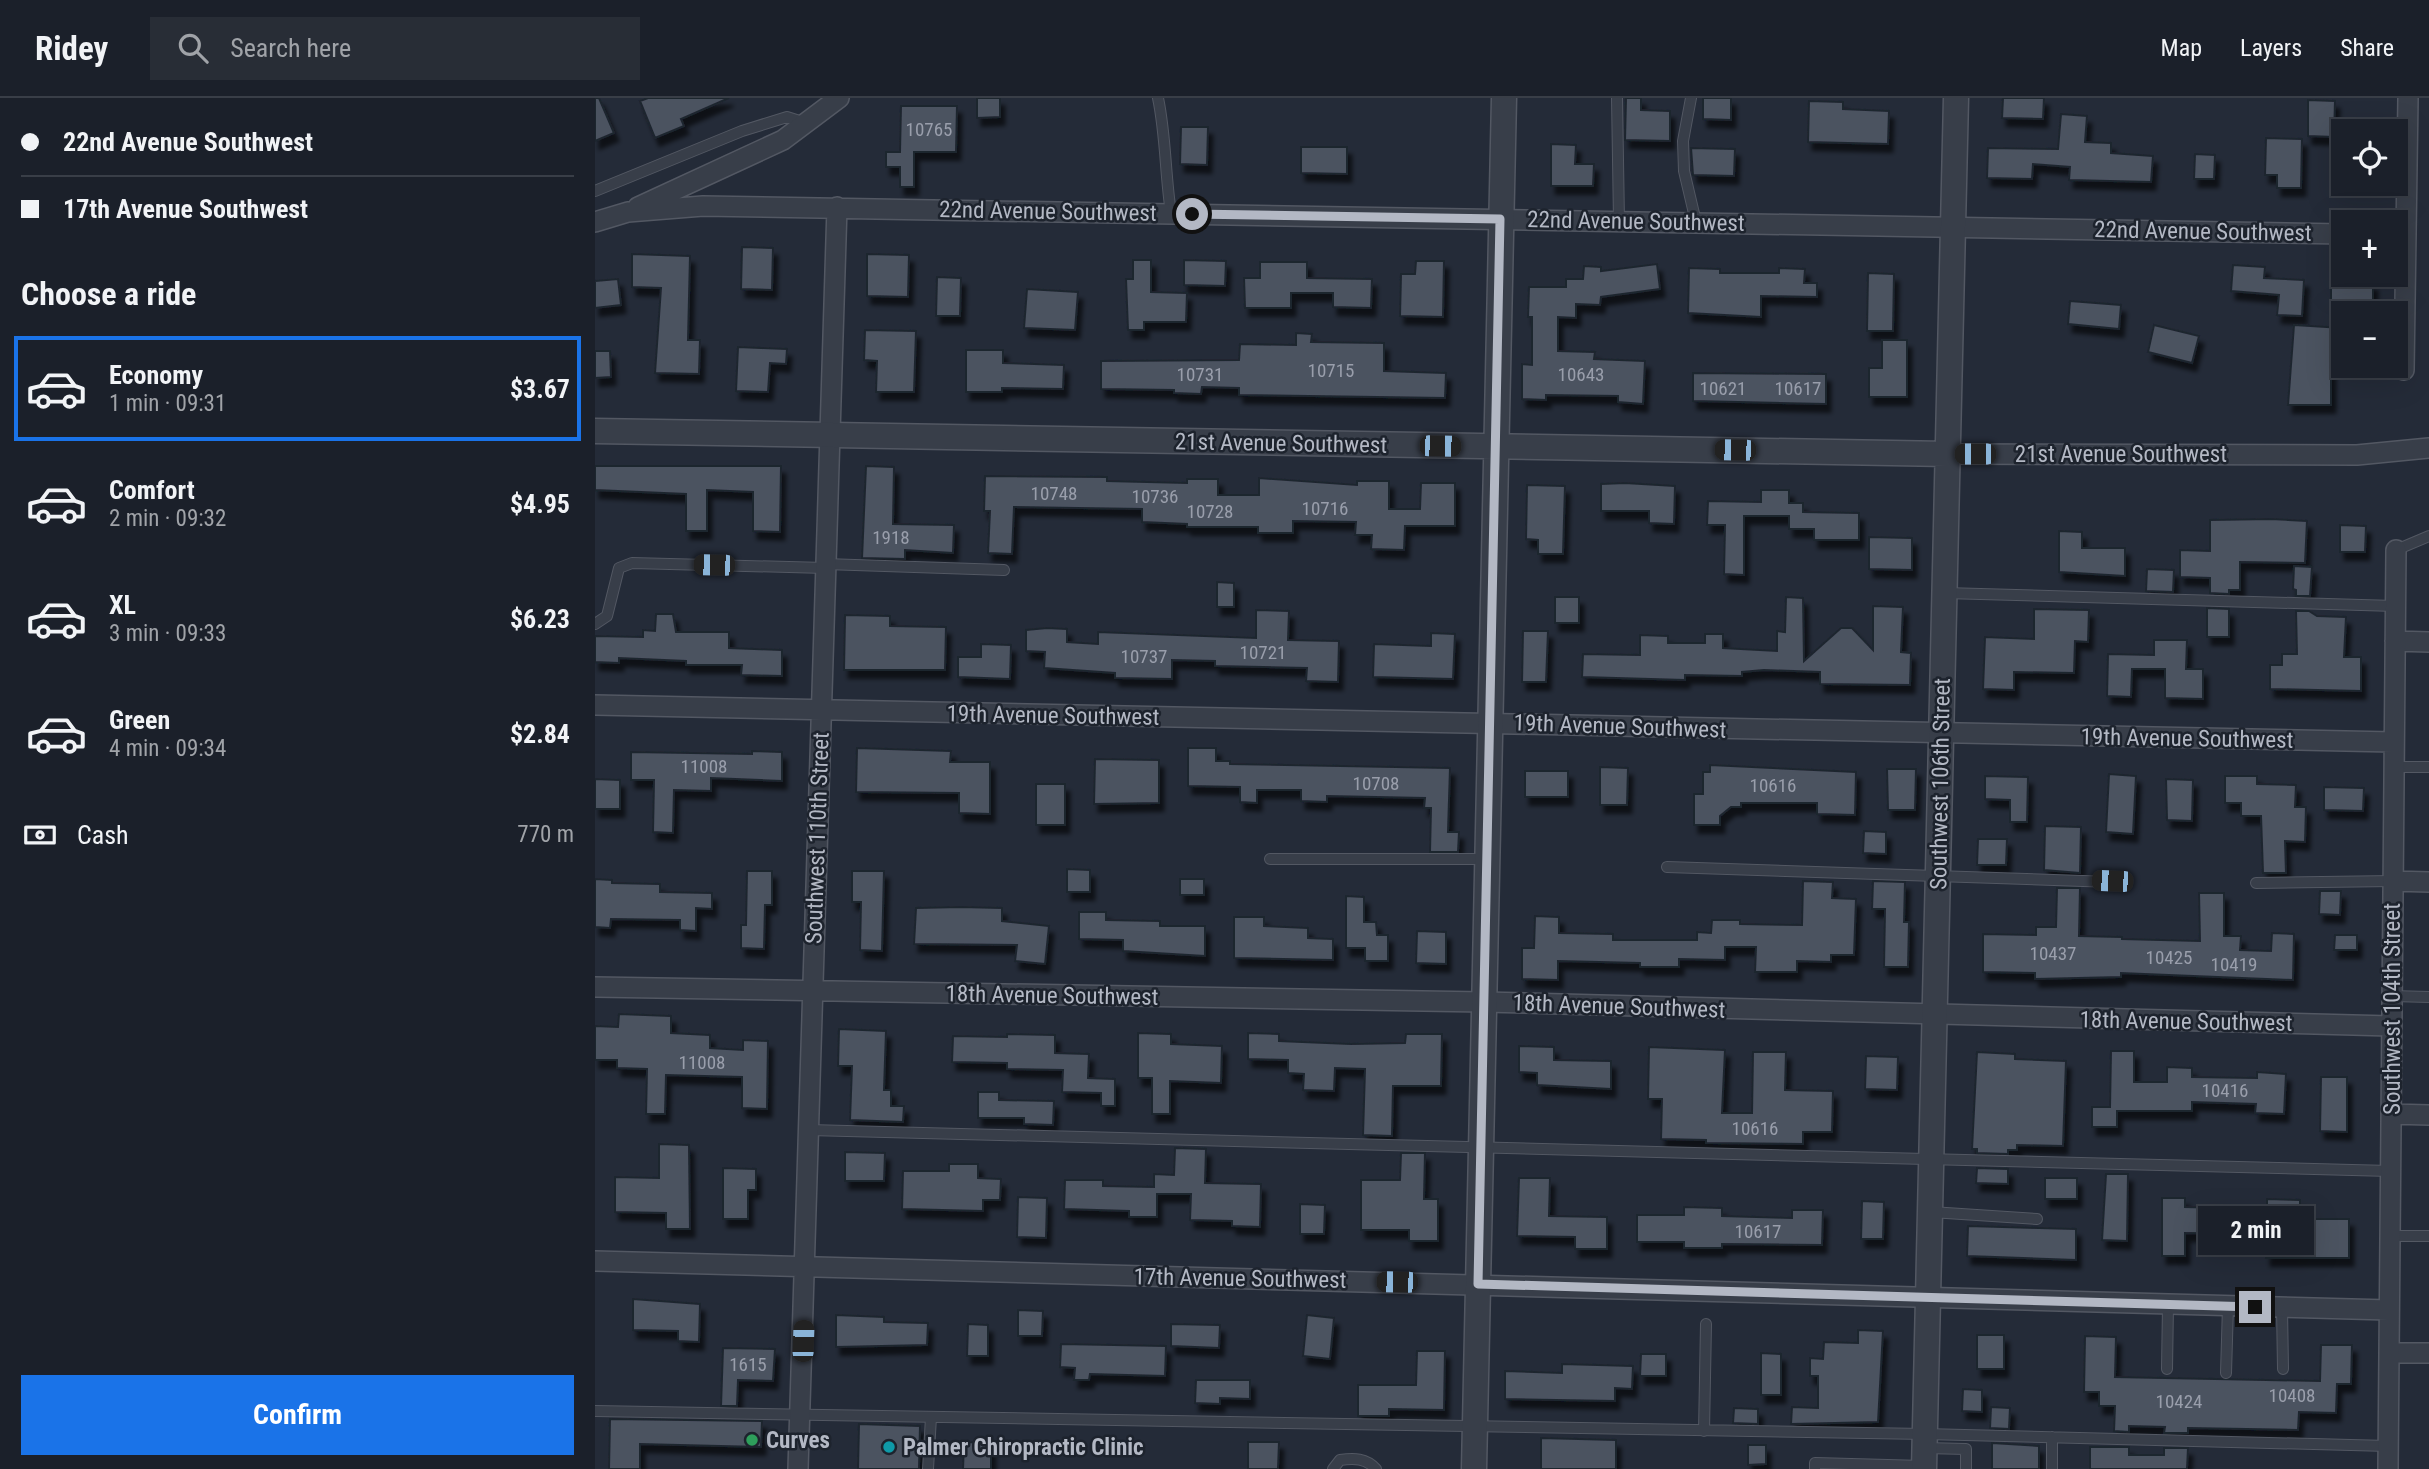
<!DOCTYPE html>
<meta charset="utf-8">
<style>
:root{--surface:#1b202a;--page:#282d36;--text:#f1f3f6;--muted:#a0a3a8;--line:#393e47;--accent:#1a73e8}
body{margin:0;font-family:"Roboto Condensed",sans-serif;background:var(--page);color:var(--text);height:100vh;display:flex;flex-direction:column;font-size:26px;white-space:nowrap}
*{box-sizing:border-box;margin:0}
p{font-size:23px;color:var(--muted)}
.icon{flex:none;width:38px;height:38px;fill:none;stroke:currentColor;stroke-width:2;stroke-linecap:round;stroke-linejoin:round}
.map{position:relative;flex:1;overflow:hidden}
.panel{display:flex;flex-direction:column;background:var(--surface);width:595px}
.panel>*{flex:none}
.banner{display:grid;align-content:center;height:154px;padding:0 21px;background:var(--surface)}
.buttons{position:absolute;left:1736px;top:21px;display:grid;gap:14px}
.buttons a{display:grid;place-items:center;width:77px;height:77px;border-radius:0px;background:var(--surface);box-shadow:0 7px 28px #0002,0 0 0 2px var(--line);font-size:35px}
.end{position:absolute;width:32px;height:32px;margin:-16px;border:9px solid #b3b8c4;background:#111;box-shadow:0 0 0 4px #111}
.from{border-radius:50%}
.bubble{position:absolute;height:49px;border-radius:0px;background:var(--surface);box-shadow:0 7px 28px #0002,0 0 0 2px var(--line);font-size:23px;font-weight:700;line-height:49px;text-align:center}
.car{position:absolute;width:21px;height:42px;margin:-21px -10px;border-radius:9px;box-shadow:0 0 5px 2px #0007;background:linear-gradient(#222 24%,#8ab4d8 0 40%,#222 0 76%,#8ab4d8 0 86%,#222 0)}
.banner b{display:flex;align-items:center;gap:24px;height:66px;font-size:26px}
.banner b+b{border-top:2px solid var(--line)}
.banner i{width:18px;height:18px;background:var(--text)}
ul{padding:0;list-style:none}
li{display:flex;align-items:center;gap:21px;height:105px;margin:0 14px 10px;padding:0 7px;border:4px solid transparent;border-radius:0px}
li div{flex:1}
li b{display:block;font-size:26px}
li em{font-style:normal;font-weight:700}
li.on{border-color:var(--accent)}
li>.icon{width:63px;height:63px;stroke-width:1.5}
h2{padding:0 21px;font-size:32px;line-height:84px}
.pay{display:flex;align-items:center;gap:18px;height:77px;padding:0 21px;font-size:26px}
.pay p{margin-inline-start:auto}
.button{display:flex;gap:14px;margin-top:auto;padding:14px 21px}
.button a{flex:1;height:80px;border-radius:0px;background:var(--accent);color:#fff;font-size:28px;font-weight:700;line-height:80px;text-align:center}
header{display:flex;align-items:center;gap:42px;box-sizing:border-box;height:98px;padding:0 35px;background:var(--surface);border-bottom:2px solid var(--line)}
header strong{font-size:33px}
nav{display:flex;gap:38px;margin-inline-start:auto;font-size:24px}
.search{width:490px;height:63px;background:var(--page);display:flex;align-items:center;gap:18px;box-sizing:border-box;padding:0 24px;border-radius:0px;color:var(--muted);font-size:26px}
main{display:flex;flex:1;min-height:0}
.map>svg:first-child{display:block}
.building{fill:#4b5261;stroke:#1f252f;stroke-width:2;filter:url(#shadow)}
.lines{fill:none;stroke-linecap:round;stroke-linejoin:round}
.service-casing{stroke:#535863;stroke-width:12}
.minor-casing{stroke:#535863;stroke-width:22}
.tertiary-casing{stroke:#535863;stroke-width:27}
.service{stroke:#383e49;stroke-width:10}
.minor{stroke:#383e49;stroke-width:19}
.tertiary{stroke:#383e49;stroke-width:24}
.route{stroke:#b3b8c4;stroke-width:9}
.leisure-dot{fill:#2e9e5b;stroke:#1d232d;stroke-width:2.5}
.culture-dot{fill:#0f9aa8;stroke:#1d232d;stroke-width:2.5}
.labels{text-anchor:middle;stroke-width:5;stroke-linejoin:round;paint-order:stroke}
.number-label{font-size:19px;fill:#999eab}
.street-label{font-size:23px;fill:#b3b8c4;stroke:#1d232d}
.poi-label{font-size:23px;font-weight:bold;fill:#b3b8c4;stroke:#1d232d;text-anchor:start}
</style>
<header>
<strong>Ridey</strong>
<div class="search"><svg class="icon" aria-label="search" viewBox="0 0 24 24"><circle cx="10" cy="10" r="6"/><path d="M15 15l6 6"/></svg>Search here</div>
<nav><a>Map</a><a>Layers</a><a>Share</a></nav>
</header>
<main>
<section class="panel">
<div class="banner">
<b><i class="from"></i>22nd Avenue Southwest</b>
<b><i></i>17th Avenue Southwest</b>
</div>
<h2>Choose a ride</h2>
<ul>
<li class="on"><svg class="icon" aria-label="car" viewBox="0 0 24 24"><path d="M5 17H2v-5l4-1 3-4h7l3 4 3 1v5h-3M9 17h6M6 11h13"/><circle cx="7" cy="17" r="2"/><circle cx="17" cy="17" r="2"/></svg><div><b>Economy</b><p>1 min · 09:31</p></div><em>$3.67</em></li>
<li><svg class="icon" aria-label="car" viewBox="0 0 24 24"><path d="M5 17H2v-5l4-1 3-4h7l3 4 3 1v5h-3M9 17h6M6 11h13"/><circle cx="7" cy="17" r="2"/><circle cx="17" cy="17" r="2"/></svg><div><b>Comfort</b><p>2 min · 09:32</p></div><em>$4.95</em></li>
<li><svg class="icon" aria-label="car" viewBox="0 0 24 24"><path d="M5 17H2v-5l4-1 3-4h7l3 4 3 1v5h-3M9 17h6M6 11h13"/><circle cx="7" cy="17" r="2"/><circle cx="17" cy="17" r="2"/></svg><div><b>XL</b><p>3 min · 09:33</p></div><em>$6.23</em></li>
<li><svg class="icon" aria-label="car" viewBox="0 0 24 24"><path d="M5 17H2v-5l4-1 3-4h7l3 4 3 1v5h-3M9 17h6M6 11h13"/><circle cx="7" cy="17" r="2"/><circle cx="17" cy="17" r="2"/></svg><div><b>Green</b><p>4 min · 09:34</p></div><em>$2.84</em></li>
</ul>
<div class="pay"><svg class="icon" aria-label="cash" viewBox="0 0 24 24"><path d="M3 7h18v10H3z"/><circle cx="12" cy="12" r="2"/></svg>Cash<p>770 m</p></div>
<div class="button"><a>Confirm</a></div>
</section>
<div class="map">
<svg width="1834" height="1371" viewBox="0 0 1834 1371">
<defs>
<filter id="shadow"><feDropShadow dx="4.5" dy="8" stdDeviation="2" flood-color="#0009"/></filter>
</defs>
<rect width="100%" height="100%" fill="#242b38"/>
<path class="building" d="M0 0H4L19 35 0 43Z
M53 0H134L86 21 89 28 60 40 45 3Z
M382 0H405V19L382 20Z
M1031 0H1046V12L1075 13V43L1030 42Z
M1108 0H1136V22L1108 21Z
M1408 0H1449L1448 21 1407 20Z
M1713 2 1740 3 1739 39 1713 38Z
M1214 3 1248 4V11L1294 13 1293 46 1213 44Z
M306 8H362L361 54H319V89H305V69H291V54H305Z
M1466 16 1492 18 1490 44 1516 45V55L1558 58 1556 84 1474 82 1475 69 1438 66 1437 81 1392 80 1393 50 1463 51Z
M586 29H613L612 67 585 66Z
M1671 40 1707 41 1706 90H1682V77H1670Z
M956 46 981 47 980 66H999L998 88H956Z
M706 49H752V76L706 75Z
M1096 50 1140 51 1139 78 1098 77Z
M1600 56 1620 57 1619 81H1599Z
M147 149 178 150 177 192 146 191Z
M37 156 95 158 93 242H105L104 276 60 275 66 190 37 189Z
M272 156 314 157 313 199 272 198Z
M538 162H556V194L592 195 591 224H549V232H533L531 181H538Z
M589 162 631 163 630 188 589 187Z
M821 163H849L848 219 805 218 806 176H820Z
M665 164H712V180L777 181 776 210 738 209V195H696V210H650L649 180H665Z
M1062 166 1065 191 1006 199 1005 207 981 206V220L963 219V253L1000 254 999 261 1050 263 1048 306 1023 304V298L951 297V302L927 301V266L937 267V219H933L934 189H971V181H988L989 168 1006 169V173Z
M1638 167 1670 169 1669 180 1709 182 1707 218 1682 217 1684 197 1636 193Z
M1094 170 1125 171V175H1184V170L1210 171 1209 185H1222V199L1166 198V219L1093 215Z
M1273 175 1299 176 1298 233H1272Z
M342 179 366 180 365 218H341Z
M23 181 26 207 0 210V183Z
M1736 184 1778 185V211H1736Z
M432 191 483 194 480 232 429 230Z
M1475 203 1526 207 1524 231 1473 226Z
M1559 227 1604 238 1597 265 1553 254Z
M1699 227 1748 230V254H1736V307H1693Z
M270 232 321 233 319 294H281L282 263 269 262Z
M701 235 717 236 716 244 789 245V273L851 275 850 300 644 297V290L607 289 606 296 579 295V292L506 291V263L644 262 645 246 701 247Z
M1287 242H1312V299H1274V270H1287Z
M143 249 192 251 191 266 175 265 173 294 141 293Z
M371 252H408V265L469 267 468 291 407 290V294H371Z
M0 253H15L16 279 0 280Z
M1098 275 1231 276V306L1098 303Z
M0 368H186L185 434 158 433V394L112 392V433H91V396L0 392Z
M271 368 299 369 298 426 359 427 358 455 310 452V461L267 460Z
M390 378 512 379V383L592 385V381H623V397H664V380L762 387V383H794V411H825L826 385H860V428H810L809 452 776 451 777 437H760L761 424 698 423V435H663V429H592V426L547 424V411L419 409 417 456 393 455 395 413H389Z
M1030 385 1080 388 1079 426 1054 425V413H1006V386Z
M932 387 970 388 968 456H943V442L931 441Z
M1166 392H1194V405H1208V414L1264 415V442H1219V431H1194V418H1149V477L1129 476 1130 427H1112L1113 403 1166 404Z
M1676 421 1712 423 1710 465 1645 464V492H1634V496L1615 495V480L1585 479V452L1615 453V422Z
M1745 427 1771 428 1770 454H1745Z
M1464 433 1487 434V450H1530V478L1464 474Z
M1274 439 1317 440V472L1274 471Z
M1699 468 1717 469 1715 498H1701V492L1698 491Z
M1552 471 1579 472 1578 494 1551 493Z
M622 484 639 485V509H622Z
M960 499H984V525H960Z
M1191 499 1208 500 1209 563 1246 530H1257L1278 552V508L1308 509 1306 554 1316 555 1315 587 1225 586V574L1169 572 1147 574V578L1090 577V582L987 579 988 556 1045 557V537L1073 538V545H1110V536H1128V550L1182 553V533L1190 534Z
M1612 510 1634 511V539H1612Z
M1439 511 1494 512 1493 544 1480 543 1479 575 1419 574V592L1388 591 1390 539 1439 541Z
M661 512 694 513 693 542 744 543 743 584 711 583 712 570 620 568V563L577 562V581L520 580V575L449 570 450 554 431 553V532L452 530 472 531V544L503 546V534L661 540Z
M1701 513H1714L1722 518 1751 519 1749 559H1766V593L1675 591V567H1687V556H1702Z
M61 516H78L81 534H134V550L187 552V578L146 577 147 567H91V563L24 560V565L0 564V538L48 539V532L60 533Z
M250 517 295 518V528L351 529 350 572H249Z
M928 533H953L951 584H927Z
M836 535 860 536 858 581 778 579 779 546 836 548Z
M1559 542H1592L1591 571H1608V601L1570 600V571H1537L1536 599 1512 598 1513 556 1559 557Z
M386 546 416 547 415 581 363 579V559H386Z
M262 650 356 653 355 664H395V716L364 715V695L261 694Z
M593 650H621V663H635V666L855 670 853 734H864L863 754H835L836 710H829L830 700 732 698V704L706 703V692H662V705L645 704V689L593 688Z
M157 653 187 654V683L116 680V693L79 692 78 735 58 734 59 682H36V654L157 656Z
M500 661 564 662V705L499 706Z
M1115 667 1261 674 1260 717 1222 716V705H1146V709H1136L1125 718V727H1099V696H1108V674H1115Z
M1005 669 1033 670 1032 707H1005Z
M1292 671H1321L1320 712H1293Z
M930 673H973V699H930Z
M1514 676 1541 678 1538 736 1511 734Z
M1390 678 1433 679 1432 724H1415V702L1390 701Z
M1630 678H1662V686L1701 687 1700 709H1711L1710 744 1690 743 1691 775H1668L1666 718H1646V705H1630Z
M0 681 25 682V711H0Z
M1571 681 1598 682 1597 723 1572 722Z
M441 686H470V727H441Z
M1729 689 1769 690 1768 713 1729 712Z
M1450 728 1486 729 1485 775 1449 772Z
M1269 733 1291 734V756L1268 755Z
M1383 741H1412L1411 767H1382Z
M472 771 495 772V794H472Z
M152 773H177V807H170L169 851 146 850V827H151Z
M257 773H289L287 853 265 852 266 804H257Z
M0 781 17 782V785L65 786V794L117 795V811L101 810V833L85 832V822L16 821 15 830 0 829Z
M585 781H609V797H585Z
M1208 783 1238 784 1237 800 1261 801 1259 857H1236V864L1202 863V874H1160L1161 849H1130V862L1084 861V869H1045V865L963 863V882L927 881V850H939L940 818 964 819V835L1018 836V842H1102V834L1116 835 1117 822H1145V826L1207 827Z
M1278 783 1310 784 1309 824H1314L1313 869H1289L1290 811H1277Z
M1462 790H1485L1484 838 1527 839V841L1605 843 1604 795H1629V838H1646L1645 852 1676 853 1677 835 1699 836 1698 882 1526 875V879L1440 881V875L1388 874V836L1441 837V829H1461Z
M1725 793H1746L1745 817 1724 816Z
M751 798 769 799V824H781L782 837H793V863H770V850H751Z
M366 809 407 810V823L454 828 450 866 420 863 422 847 319 846 321 810Z
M484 814H511V822L565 823V828H610V858L528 853V842L484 841Z
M639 819H669V828L713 830V840L738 841V862L639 860Z
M822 833 851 834V866L821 865Z
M1740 837H1762V852H1739Z
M24 916 76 918V935L115 937V950L148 952V942L173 943 172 1011 147 1010V979L71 977 70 1016H51L52 971 22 970V962H0V928L23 929Z
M244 931 291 933 289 992H296V1008H309L308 1024 255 1022 257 968H243Z
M543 935 576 936V946L627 948 626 985 575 983V1016H557V980H543Z
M653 935 684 936V943L756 946 810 945 811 936H847L846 988H798L797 1038 768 1037 770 971 740 970 739 993 708 992 709 976 693 975V962L653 961Z
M412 936 460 937V955L494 956 493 980 520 981V1008H506V995L467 994 468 972 412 971V965L357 964 358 938 412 939Z
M924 948 959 949V962L1016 963V991L942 987V975L924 974Z
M1054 949 1130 952 1127 1015H1157L1158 954H1191L1190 992 1238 993 1237 1034H1208V1046L1111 1045V1042L1066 1041 1067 1001H1053Z
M1516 953H1539V984H1572V969L1597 970V979L1662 980V974L1691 976 1689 1016 1660 1015 1661 1006 1597 1004V1013H1522V1029H1497V1009H1515Z
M1382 954 1420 956V961L1471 963 1468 1048 1422 1047V1052H1413V1056L1382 1055V1051H1377Z
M1271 958 1303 959 1302 992 1270 991Z
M1726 979H1752V1034L1725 1033Z
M383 994H404V1002L459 1003 458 1027 429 1026V1020H383Z
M64 1046 94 1047 95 1131H71V1115L20 1114V1079L64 1080Z
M580 1050 611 1051 610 1085 666 1086 665 1129 637 1128V1123L595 1122 596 1096H562V1119H534V1113L469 1111 470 1082H508V1088L559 1089V1076L579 1077Z
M250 1054 290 1055 289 1083H250Z
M806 1055H830L829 1101H843V1143H814V1132H766V1082H805Z
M354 1066H383V1080L406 1081 405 1102H388V1113L307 1111 308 1073H354Z
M128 1070 161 1071V1092H153V1121H128Z
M1382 1070 1413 1071V1086L1381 1085Z
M1511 1076H1533L1532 1143 1507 1142Z
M924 1080H955L954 1118 1012 1119V1151H980V1139L922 1138Z
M1450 1080H1482V1101H1450Z
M423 1099 452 1100 451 1140 422 1139Z
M1567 1100H1590V1109L1672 1111V1101L1705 1102V1121H1754V1160H1671L1672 1136 1590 1135V1158H1567Z
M1267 1103 1289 1104 1288 1141H1266Z
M705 1106 730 1107 729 1136H705Z
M1089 1109 1127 1110V1118L1197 1120V1112H1228L1227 1147 1127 1146V1150H1089V1144H1042V1117H1089Z
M1373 1128 1481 1131V1162L1372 1158Z
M38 1201 105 1206 104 1244 83 1243V1233L38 1232Z
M423 1212 448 1213 447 1238H423Z
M241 1217 289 1219V1224L333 1225 332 1247 241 1249Z
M712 1217 739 1220 735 1261 708 1258Z
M373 1226 393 1227V1258H372Z
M576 1226 625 1227 624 1250 576 1248Z
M1263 1232 1288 1233 1283 1324 1196 1326 1197 1309 1223 1310V1278H1215V1260L1228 1261 1229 1244 1263 1245Z
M1382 1237H1409V1271H1382Z
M1490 1238 1521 1239 1520 1279 1725 1283 1726 1247H1757L1756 1286H1742L1741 1315 1704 1314 1703 1332 1593 1330V1335H1569L1570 1329 1534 1328V1334L1519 1333 1520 1308H1504V1294H1489Z
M466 1246 571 1248 570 1278 495 1276 494 1282H479L480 1270 465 1269Z
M128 1250 180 1251 178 1283 143 1282 142 1308H126Z
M822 1253H850L849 1312 794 1311V1318H763V1287H821Z
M1166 1255 1186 1256V1297H1166Z
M1046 1256H1071V1278H1045Z
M967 1266 1038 1268 1037 1291 1020 1290V1303L910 1301V1273L967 1275Z
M601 1282H655V1301L625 1300V1306L600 1305Z
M1368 1291 1387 1292V1314L1367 1313Z
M1396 1309 1415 1310 1414 1331 1395 1330Z
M1139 1310 1163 1311V1326L1138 1325Z
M15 1321 167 1323 166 1349 45 1346V1371H14Z
M264 1326 325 1328 324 1371H263Z
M946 1340 1021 1342V1371H946Z
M369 1344 396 1345V1371H368Z
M653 1344H684L683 1371H653Z
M1397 1345 1444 1348V1371H1397Z
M1153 1347H1171V1366L1153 1367Z
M1495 1349H1534V1357H1569V1350H1593L1592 1371H1495Z"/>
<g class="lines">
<defs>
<path id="service" d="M563 0C571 38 570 76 576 115
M1022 0 1024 123
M1096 0 1088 43 1089 73 1101 124
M0 93 147 33 192 19 211 25
M1801 452 1834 438
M230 466 409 472
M1350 495 1800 508
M0 526 12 518 24 470 37 465 230 470
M1799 669H1834
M675 761H891
M1072 769 1517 784
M1661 785 1798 783
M1797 898 1834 899
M214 1032 1795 1073
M1336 1114 1442 1121
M1795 1138H1834
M1687 1210 1688 1271
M1572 1271 1573 1207
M1631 1275 1633 1208
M0 1313 1330 1336 1793 1348
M1109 1333 1111 1226
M1330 1350 1371 1351V1371
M333 1371 336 1319
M738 1371 745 1362C759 1360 771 1360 781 1371
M1220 1371V1365L1329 1368
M1457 1371V1339"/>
<path id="minor" d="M43 109 188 42 244 0
M0 124 33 114 108 108 1748 136
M1809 272 1813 0
M1353 356 1762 357 1834 350
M1800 543 1834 544
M0 607 1798 644
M1798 783 1834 784
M0 889 889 904 1796 928
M1796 1016 1834 1017
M0 1163 1794 1212
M1794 1255H1834
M203 1371 242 109
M1793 1371 1801 452"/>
<path id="tertiary" d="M0 333 1353 356
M879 1371 909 0
M1329 1371 1361 0"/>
</defs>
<use href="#service" class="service-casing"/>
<use href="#minor" class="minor-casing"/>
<use href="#tertiary" class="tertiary-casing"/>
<use href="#service" class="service"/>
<use href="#minor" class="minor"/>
<use href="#tertiary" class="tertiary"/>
</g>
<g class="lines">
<path class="route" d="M597 116 905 121 883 1186 1660 1209"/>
</g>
<circle class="leisure-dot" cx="157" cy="1342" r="7"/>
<circle class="culture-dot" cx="294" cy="1349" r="7"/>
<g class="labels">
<g class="number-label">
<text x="334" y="38">10765</text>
<text x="736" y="279">10715</text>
<text x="605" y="283">10731</text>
<text x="986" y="283">10643</text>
<text x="1128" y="297">10621</text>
<text x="1203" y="297">10617</text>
<text x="459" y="402">10748</text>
<text x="560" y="405">10736</text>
<text x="730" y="417">10716</text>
<text x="615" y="420">10728</text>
<text x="296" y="446">1918</text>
<text x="668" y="561">10721</text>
<text x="549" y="565">10737</text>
<text x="109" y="675">11008</text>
<text x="781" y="692">10708</text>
<text x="1178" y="694">10616</text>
<text x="1458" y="862">10437</text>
<text x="1574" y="866">10425</text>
<text x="1639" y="873">10419</text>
<text x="107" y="971">11008</text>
<text x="1630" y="999">10416</text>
<text x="1160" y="1037">10616</text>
<text x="1163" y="1140">10617</text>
<text x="153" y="1273">1615</text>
<text x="1697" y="1304">10408</text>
<text x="1584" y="1310">10424</text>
</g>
<g class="street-label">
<text transform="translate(453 113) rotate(1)" y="8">22nd Avenue Southwest</text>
<text transform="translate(1041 123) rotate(1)" y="8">22nd Avenue Southwest</text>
<text transform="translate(1608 133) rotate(1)" y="8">22nd Avenue Southwest</text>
<text transform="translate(686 345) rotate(1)" y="8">21st Avenue Southwest</text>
<text x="1526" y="364">21st Avenue Southwest</text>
<text transform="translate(458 617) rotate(1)" y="8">19th Avenue Southwest</text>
<text transform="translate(1025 628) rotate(2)" y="8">19th Avenue Southwest</text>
<text transform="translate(1592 640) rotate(1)" y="8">19th Avenue Southwest</text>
<text transform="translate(1345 686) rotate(-89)" y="8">Southwest 106th Street</text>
<text transform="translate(222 740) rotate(-88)" y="8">Southwest 110th Street</text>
<text transform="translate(457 897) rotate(1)" y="8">18th Avenue Southwest</text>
<text transform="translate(1024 908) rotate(2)" y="8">18th Avenue Southwest</text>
<text transform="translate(1797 911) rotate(-90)" y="8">Southwest 104th Street</text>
<text transform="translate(1591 923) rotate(1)" y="8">18th Avenue Southwest</text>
<text transform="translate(645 1180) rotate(1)" y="8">17th Avenue Southwest</text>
</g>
<g class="poi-label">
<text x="171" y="1350">Curves</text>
<text x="308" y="1357">Palmer Chiropractic Clinic</text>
</g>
</g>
</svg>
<div class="buttons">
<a><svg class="icon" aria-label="locate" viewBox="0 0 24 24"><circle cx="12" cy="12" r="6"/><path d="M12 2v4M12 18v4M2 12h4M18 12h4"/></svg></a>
<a>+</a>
<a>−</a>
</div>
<i class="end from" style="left:597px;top:116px"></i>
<i class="end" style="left:1660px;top:1209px"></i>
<div class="bubble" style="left:1603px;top:1108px;width:116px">2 min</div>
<i class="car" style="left:845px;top:348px;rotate:91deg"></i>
<i class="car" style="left:1140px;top:352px;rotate:271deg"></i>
<i class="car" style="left:1380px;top:356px;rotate:270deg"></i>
<i class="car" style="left:119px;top:467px;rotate:271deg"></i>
<i class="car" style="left:1517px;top:783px;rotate:272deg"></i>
<i class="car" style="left:802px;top:1184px;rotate:271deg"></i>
<i class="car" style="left:208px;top:1243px;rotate:2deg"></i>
</div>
</main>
